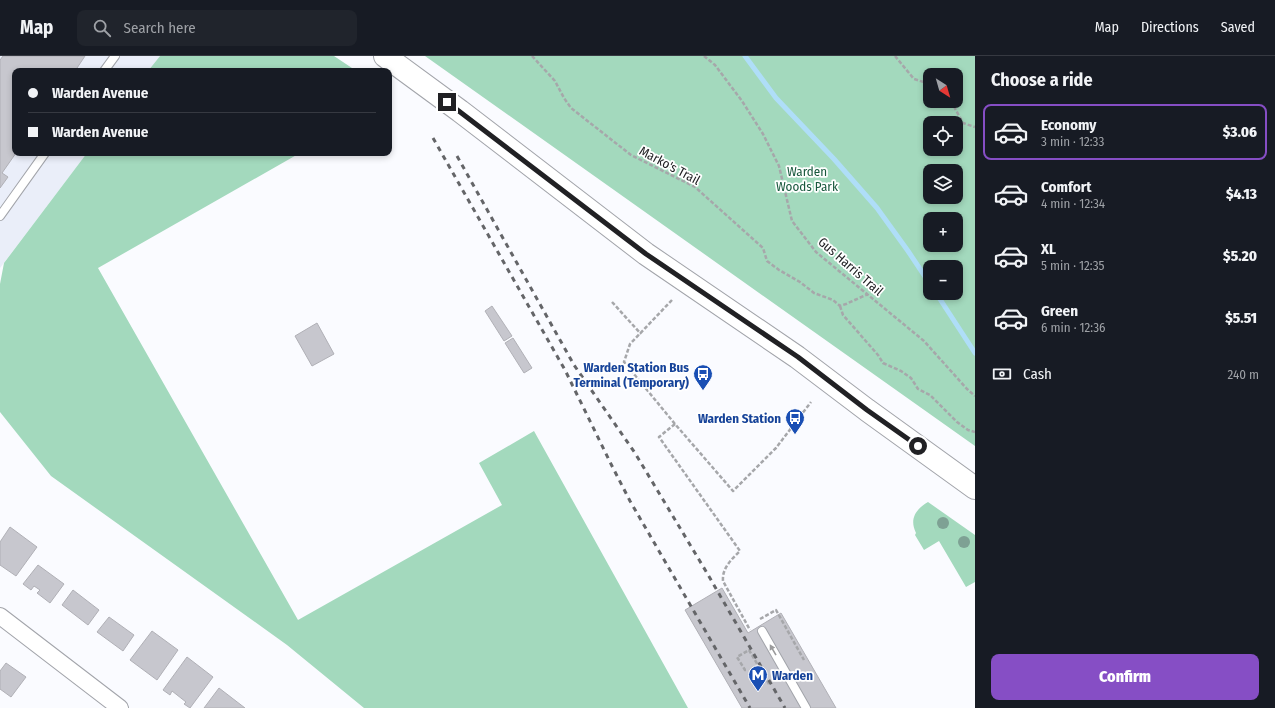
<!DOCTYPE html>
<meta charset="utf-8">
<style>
:root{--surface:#171b24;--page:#20242c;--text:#f1f3f6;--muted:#9ea1a6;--line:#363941;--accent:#864ec5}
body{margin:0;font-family:"Fira Sans Condensed",sans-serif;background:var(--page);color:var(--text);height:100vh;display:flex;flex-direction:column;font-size:15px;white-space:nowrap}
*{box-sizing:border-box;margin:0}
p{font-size:13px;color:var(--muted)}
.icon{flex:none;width:22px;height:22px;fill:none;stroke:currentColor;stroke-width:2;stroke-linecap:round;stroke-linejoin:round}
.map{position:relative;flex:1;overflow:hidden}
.details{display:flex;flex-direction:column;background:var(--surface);width:300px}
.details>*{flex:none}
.banner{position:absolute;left:12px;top:12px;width:380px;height:88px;border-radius:8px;box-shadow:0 2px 6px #0003;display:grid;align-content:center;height:88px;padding:0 16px;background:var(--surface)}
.needle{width:26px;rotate:143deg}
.tools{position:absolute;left:923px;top:12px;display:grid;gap:8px}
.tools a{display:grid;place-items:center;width:40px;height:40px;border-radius:8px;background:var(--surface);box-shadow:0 2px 6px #0003;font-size:20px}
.end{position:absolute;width:18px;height:18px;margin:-9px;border:5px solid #212124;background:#fff;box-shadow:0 0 0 2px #fff}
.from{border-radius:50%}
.banner b{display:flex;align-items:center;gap:14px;height:38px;font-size:15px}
.banner b+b{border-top:1px solid var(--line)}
.banner i{width:10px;height:10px;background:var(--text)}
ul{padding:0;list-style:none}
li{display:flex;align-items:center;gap:12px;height:56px;margin:0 8px 6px;padding:0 8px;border:2px solid transparent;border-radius:8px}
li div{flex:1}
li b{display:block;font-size:15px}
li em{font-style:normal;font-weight:800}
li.active{border-color:var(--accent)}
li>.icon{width:36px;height:36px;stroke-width:1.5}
h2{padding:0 16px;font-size:18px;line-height:48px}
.pay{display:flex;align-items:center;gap:10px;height:44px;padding:0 16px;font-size:15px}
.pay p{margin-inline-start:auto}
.button{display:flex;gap:8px;margin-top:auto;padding:8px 16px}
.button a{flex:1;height:46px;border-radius:8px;background:var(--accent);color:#fff;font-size:16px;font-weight:800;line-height:46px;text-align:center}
header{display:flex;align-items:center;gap:24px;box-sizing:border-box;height:56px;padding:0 20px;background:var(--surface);border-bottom:1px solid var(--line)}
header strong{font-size:19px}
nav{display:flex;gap:22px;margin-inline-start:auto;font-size:14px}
.search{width:280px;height:36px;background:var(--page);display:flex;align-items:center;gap:10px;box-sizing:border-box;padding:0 14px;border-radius:8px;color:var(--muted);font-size:15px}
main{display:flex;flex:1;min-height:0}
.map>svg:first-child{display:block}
.built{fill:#eaeef9}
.green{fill:#a3d9bd;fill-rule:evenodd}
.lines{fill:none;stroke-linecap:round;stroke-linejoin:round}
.stream{stroke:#afdef8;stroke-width:5}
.building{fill:#c7c7ce;stroke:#b0b0b6}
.service-casing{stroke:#a2a4aa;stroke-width:10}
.minor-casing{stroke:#a2a4aa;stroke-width:18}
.secondary-casing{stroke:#a2a4aa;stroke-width:24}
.path{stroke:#a6a7aa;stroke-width:2.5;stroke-dasharray:4 2;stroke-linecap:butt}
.service{stroke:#fff;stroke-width:8}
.minor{stroke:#fff;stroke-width:16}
.secondary{stroke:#fff;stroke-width:22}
.rail{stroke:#646568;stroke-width:3;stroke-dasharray:5 5;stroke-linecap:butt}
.tree{fill:#7ea194}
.oneway{fill:#9b9b9c}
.route{stroke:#212124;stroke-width:5}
.labels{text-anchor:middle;stroke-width:3.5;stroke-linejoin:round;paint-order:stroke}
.street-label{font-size:13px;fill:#212124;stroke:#fff}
.park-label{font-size:13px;fill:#18583d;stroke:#fff}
.transit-label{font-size:13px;font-weight:bold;fill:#164399;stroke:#fff;text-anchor:end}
</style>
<header>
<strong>Map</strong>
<div class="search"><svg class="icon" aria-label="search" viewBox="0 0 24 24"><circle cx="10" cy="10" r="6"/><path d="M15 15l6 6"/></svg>Search here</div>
<nav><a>Map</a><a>Directions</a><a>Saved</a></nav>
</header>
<main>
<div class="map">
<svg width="975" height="652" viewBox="0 0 975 652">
<rect width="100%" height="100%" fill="#fafbff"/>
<path class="built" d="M0 0H160L148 15H15V97H87L0 212Z"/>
<path class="green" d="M160 0H334L352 12V15H148Z
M425 0H975V390ZM930 19H956V45H930ZM930 67H956V93H930ZM930 115H956V141H930ZM930 163H956V189H930ZM930 211H956V237H930Z
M87 97H300L98 212 298 564 502 449 479 407 534 375 688 652H364L287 589 51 420 0 356V228L4 207Z
M928 446 975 479V526L966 531 939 485 924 494 915 479 916 477C909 463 916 453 928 446Z"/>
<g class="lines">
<path class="stream" d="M745 0 776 42 834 103 877 152 908 195 930 228
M936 237 975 297"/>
</g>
<path class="building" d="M3 0H85L75 15H15L16 97 2 117 8 121 0 132V4Z
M492 250 512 280 504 285 485 255Z
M317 267 334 298 312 310 295 280Z
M513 282 532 312 524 317 505 287Z
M10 471 37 491 16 520 0 509V486Z
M38 509 64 528 50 547 37 537 40 534 34 530 31 534 23 528Z
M722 532 748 577 781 557 836 652H742L685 554Z
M73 534 99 554 88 569 62 549Z
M109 561 134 579 123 595 97 576Z
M152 575 178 594 157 624 130 604Z
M187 601 213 621 190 652 184 648 186 646 172 635 170 639 163 634Z
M6 607 26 621 11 641 0 633V615Z
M219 632 245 652H204Z"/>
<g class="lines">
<defs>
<path id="service" d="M104 15 115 0
M0 160 45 97
M762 575 806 652"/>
<path id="minor" d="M0 560 120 652"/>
<path id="secondary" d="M385 0 460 55 646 198 797 301 867 354 975 432"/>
</defs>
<use href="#service" class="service-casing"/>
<use href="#minor" class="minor-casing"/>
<use href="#secondary" class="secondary-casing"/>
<path class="path" d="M532 0 555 25 564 42 571 52 631 99 695 131 763 192 767 205 779 214 800 226 814 237 833 244 840 250 846 248 868 238
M704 0 715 9 742 45 763 78 779 110 792 165 816 196 924 285 967 333 975 340
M895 0 914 23 930 28
M951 45 963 67 975 71
M672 244 630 288 624 306 675 368 733 435 776 392 811 346
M612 246 641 278
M840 250 843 259 878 299 883 307 901 315 911 322 918 333 930 339 957 366 968 374 975 376
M675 368 659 381 740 495C731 504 722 512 723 525L750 574
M760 563 776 554 804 604
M746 614H745L737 601 749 594 769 628"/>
<use href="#service" class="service"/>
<use href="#minor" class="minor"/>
<use href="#secondary" class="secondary"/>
<path class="rail" d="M433 82 565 314 612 410 630 445 750 652
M457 100 574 309 635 397 707 517 785 652"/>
</g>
<g class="tree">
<circle cx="943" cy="467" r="6"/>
<circle cx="964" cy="486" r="6"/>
</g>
<defs><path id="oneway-solid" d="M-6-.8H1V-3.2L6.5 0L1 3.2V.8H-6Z"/></defs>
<use class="oneway" href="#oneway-solid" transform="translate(773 594) rotate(-120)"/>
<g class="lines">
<path class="route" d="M447 46 646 198 798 301 867 354 918 390"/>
</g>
<defs>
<symbol id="bus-pin" viewBox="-11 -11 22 30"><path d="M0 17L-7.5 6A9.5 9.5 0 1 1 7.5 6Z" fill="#1a4fb4" stroke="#fff"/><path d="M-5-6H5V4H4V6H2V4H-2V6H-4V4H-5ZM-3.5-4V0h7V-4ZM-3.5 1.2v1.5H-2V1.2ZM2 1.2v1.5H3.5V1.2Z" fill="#fff"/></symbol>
<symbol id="metro-pin" viewBox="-11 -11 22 30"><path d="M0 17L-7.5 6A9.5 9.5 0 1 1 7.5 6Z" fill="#1a4fb4" stroke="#fff"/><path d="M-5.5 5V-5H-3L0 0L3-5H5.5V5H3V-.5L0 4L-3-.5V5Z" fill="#fff"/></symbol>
</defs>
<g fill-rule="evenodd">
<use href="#bus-pin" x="692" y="307" width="22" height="30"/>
<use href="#bus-pin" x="784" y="351" width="22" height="30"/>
<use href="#metro-pin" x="747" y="608" width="22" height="30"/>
</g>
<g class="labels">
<g class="street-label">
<text transform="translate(670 109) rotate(28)" y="5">Marko's Trail</text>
<text transform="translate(851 210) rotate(41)" y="5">Gus Harris Trail</text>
</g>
<g class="park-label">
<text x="807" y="120">Warden<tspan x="807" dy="15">Woods Park</tspan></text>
</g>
<g class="transit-label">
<text x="689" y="316">Warden Station Bus<tspan x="689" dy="15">Terminal (Temporary)</tspan></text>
<text x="781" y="367">Warden Station</text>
<text x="772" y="624" text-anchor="start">Warden</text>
</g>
</g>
</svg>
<div class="tools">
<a><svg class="needle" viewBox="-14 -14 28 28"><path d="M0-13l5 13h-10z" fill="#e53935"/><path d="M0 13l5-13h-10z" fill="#9ea1a6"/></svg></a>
<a><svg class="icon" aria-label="locate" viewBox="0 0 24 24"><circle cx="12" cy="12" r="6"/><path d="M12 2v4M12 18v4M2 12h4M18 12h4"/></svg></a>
<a><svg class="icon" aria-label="layers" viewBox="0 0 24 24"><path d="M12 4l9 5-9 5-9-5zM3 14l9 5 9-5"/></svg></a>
<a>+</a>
<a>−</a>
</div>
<i class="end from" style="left:918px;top:390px"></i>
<i class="end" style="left:447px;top:46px"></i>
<div class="banner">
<b><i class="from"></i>Warden Avenue</b>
<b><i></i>Warden Avenue</b>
</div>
</div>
<section class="details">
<h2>Choose a ride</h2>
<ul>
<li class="active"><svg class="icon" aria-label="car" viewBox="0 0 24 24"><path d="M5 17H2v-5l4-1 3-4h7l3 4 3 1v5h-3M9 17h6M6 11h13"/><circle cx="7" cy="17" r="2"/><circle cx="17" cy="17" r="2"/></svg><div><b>Economy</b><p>3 min · 12:33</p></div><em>$3.06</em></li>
<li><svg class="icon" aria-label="car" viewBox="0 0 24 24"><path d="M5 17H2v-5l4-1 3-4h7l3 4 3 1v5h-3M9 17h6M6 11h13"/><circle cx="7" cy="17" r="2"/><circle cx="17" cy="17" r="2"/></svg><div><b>Comfort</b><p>4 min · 12:34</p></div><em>$4.13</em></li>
<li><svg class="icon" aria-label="car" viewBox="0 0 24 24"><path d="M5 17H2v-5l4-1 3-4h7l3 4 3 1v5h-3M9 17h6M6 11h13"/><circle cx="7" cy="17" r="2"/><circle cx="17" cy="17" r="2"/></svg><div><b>XL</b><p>5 min · 12:35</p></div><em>$5.20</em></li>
<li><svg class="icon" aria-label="car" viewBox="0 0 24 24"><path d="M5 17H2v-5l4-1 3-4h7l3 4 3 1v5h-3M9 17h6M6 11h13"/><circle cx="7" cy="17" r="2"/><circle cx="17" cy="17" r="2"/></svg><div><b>Green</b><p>6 min · 12:36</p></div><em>$5.51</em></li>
</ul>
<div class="pay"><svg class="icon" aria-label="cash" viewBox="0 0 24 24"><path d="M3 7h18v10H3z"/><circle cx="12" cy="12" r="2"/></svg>Cash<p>240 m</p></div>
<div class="button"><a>Confirm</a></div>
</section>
</main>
